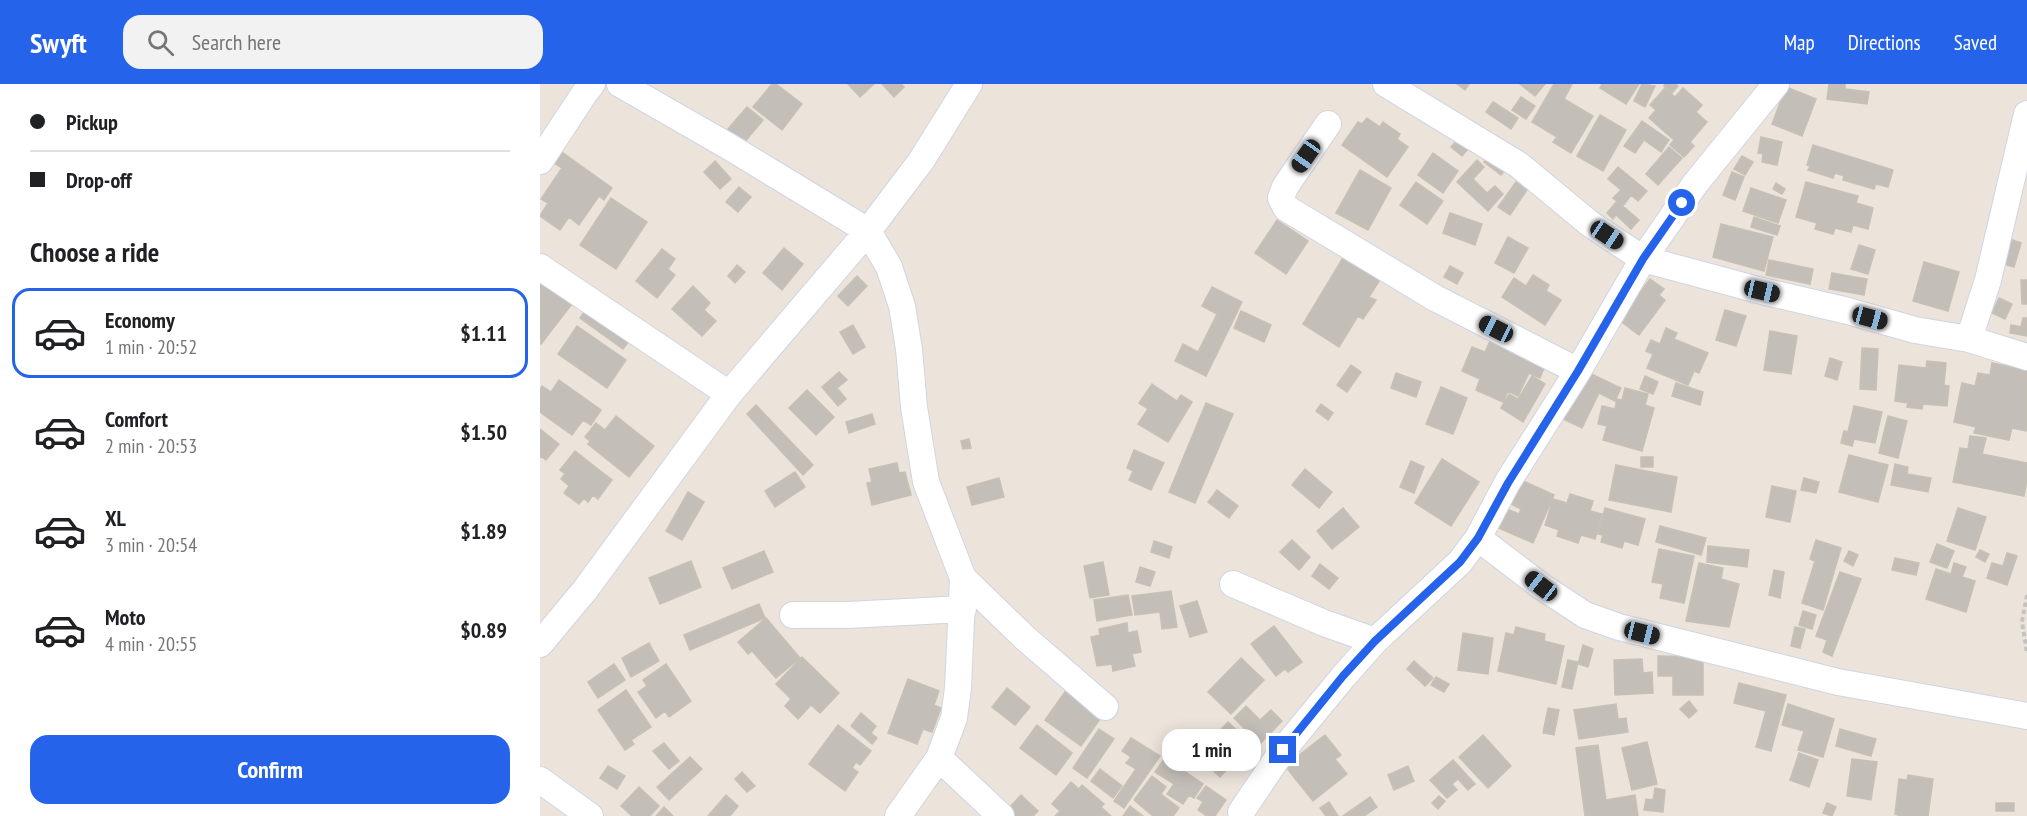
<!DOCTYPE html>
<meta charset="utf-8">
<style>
:root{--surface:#fff;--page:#f2f2f2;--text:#202124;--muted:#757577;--line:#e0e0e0;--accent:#2563eb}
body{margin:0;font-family:"PT Sans Narrow",sans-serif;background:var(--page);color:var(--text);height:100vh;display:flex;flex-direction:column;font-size:22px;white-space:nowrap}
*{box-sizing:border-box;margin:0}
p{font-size:20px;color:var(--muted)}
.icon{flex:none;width:33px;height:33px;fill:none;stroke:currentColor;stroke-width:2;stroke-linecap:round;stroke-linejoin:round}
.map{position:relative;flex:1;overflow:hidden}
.side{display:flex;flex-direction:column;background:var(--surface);width:540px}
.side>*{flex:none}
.top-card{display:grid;align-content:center;height:132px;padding:0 30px;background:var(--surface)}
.end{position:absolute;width:27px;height:27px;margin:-14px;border:8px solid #2563eb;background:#fff;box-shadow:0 0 0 3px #fff}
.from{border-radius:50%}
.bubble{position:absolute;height:42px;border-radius:18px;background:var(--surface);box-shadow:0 3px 15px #0003;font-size:20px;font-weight:600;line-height:42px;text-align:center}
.car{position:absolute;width:18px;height:36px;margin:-18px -9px;border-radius:8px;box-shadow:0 0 4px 2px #0007;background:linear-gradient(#222 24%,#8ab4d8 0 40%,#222 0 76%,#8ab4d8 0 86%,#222 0)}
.top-card b{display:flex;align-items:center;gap:21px;height:57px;font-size:22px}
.top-card b+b{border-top:2px solid var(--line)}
.top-card i{width:15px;height:15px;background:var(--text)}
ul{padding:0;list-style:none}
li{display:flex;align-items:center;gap:18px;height:90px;margin:0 12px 9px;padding:0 18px;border:3px solid transparent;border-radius:18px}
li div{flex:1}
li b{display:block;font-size:22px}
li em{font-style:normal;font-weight:600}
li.selected{border-color:var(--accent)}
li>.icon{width:54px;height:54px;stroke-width:1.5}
h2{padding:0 30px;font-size:27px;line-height:72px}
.button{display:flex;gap:12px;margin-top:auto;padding:12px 30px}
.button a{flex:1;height:69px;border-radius:18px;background:var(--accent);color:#fff;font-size:24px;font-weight:600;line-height:69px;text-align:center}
header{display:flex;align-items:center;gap:36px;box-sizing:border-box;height:84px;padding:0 30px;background:var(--accent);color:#fff}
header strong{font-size:28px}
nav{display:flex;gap:33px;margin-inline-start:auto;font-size:21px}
.search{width:420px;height:54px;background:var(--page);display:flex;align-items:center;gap:15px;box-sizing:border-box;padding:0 21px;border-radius:18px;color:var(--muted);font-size:22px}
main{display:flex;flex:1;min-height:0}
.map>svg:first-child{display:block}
.building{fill:#c4beb8;stroke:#c7c0b5;stroke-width:1.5}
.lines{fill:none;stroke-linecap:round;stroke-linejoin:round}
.street-casing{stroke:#d0d4e3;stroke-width:28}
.path{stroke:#c3c3c3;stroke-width:4;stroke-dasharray:4.5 3;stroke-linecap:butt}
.street{stroke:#fff;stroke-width:26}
.route{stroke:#2563eb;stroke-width:8}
</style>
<header>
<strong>Swyft</strong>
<div class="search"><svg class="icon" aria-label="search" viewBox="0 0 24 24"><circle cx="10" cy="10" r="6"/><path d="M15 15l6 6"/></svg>Search here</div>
<nav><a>Map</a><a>Directions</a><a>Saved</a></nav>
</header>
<main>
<section class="side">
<div class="top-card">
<b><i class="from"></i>Pickup</b>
<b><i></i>Drop-off</b>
</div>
<h2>Choose a ride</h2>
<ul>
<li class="selected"><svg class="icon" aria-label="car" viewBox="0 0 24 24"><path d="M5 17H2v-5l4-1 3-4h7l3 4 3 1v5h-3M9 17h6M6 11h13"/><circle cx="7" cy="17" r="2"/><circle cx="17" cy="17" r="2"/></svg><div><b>Economy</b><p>1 min · 20:52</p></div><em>$1.11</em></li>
<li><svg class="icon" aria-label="car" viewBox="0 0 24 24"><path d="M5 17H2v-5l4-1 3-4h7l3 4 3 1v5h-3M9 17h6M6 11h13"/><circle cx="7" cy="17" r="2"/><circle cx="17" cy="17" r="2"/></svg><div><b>Comfort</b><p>2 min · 20:53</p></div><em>$1.50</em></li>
<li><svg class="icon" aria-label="car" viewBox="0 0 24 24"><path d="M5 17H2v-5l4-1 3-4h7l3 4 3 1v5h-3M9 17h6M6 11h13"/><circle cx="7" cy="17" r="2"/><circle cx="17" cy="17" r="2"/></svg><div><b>XL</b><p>3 min · 20:54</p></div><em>$1.89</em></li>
<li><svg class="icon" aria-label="car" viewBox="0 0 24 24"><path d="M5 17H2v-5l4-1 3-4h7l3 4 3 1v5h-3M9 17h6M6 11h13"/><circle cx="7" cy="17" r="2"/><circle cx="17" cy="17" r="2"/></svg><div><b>Moto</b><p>4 min · 20:55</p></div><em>$0.89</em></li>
</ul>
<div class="button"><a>Confirm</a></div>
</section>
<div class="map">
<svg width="1487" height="732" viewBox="0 0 1487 732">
<rect width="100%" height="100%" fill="#ece4db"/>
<path class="building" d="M232 0H236L262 20 242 46 213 23Z
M308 0H334L320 13Z
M342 0H361L364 3 354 13Z
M917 0H929L925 6Z
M980 0H1005L995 12Z
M1014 0H1032L1024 15 1053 32 1031 69 1013 58 1017 53 992 38Z
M1062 0H1099L1086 20 1060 4Z
M1102 0 1115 2 1105 23 1094 17Z
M1125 0H1135L1138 2 1132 9 1124 2Z
M1289 0H1305V5L1329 8 1327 20 1287 15Z
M1246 3 1276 15 1262 52 1232 40Z
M1125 4 1135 13 1143 4 1162 21 1156 28 1167 38 1150 58 1154 62 1144 73 1130 61 1134 56 1109 34 1116 26 1110 21Z
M981 13 995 22 986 35 972 26Z
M953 18 978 34 971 45 946 28Z
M207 23 223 36 204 59 188 45Z
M1060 31 1086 46 1063 87 1037 72Z
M827 34 840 43 843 38 860 50 857 55 868 63 847 93 802 61 818 38 822 40Z
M1102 37 1129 56 1121 68 1104 56 1095 69 1084 62Z
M1221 53 1242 58 1237 81 1222 78 1223 70 1218 69Z
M918 55 929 64 922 72 911 63Z
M1273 61 1353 86 1348 103 1336 100 1334 105 1303 96 1304 92 1295 89 1293 94 1268 86 1270 82 1267 81Z
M1129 63 1142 74 1118 101 1106 90Z
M19 66 72 104 64 116 59 112 39 141 29 133 20 146 0 132 8 119 1 115 22 84 11 77Z
M893 69 918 87 903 109 878 91Z
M950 69 968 82 961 91 944 78Z
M1202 72 1213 78 1205 91 1194 85Z
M937 76 944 83 933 95 947 109 955 102 963 110 948 127 917 98Z
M175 77 191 95 180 105 164 88Z
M1078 83 1107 107 1098 117 1091 111 1083 122 1073 114 1081 106 1068 95Z
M820 86 851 104 828 146 796 129Z
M1192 88 1204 93 1195 116 1183 111Z
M876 98 903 117 887 140 860 121Z
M976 98 987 106 970 131 958 123Z
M1266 98 1318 112 1316 119 1333 124 1328 145 1313 141 1311 148 1295 144 1293 150 1275 145 1277 139 1256 133Z
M1236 99 1245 105 1242 110 1233 105Z
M199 103 211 113 198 128 186 118Z
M1211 104 1246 116 1238 139 1203 127Z
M71 114 107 138 76 185 40 161Z
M1077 117 1099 136 1091 145 1076 131 1073 135 1067 129Z
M910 129 942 140 935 161 903 149Z
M1214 133 1240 142 1237 151 1211 143Z
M737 136 768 157 746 190 715 169Z
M1181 140 1233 153 1224 187 1173 173Z
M968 153 988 164 974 189 955 179Z
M1467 154 1481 159 1474 183 1460 179Z
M1319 161 1335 166 1328 190 1311 185Z
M244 164 263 180 242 206 223 189Z
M122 165 135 175 128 185 135 191 117 214 96 197Z
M804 172 841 194 829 213 836 216 823 235 818 232 799 263 763 240Z
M1229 176 1273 185 1270 200 1226 191Z
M1384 178 1419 188 1408 227 1373 217Z
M197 181 205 188 195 199 188 192Z
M910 182 923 189 917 200 904 193Z
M0 189 35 216 1 260 0 259Z
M1292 189 1327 195 1324 211 1289 205Z
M993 191 1009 201 1006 207 1021 216 1005 241 962 213 974 194 986 202Z
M317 192 327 202 308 222 298 212Z
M1110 195 1124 205 1119 211 1125 216 1099 251 1079 236Z
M1481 196H1487V220H1482Z
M153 202 170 219 164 226 176 237 162 252 132 225Z
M672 203 702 218 666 292 635 277 643 260 658 268 677 230 662 222Z
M1459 214 1472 220 1465 235 1452 229Z
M50 220 93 252 83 265 40 234Z
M1185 226 1206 232 1196 262 1176 256Z
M701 227 731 241 724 258 694 244Z
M1483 234H1487V252L1470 249 1471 241 1481 243Z
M313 241 325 263 313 270 300 248Z
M37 242 86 276 67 304 18 270Z
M1126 244 1137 249 1134 255 1168 269 1159 289 1154 287 1148 301 1107 284 1113 270 1106 267 1111 256 1120 260Z
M1230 247 1257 252 1251 290 1224 286Z
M951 255 1006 279 1000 294 989 289 978 312 968 307 963 318 936 306 940 295 922 287 932 263 945 268Z
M1322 264 1338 265 1336 306 1320 305Z
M1290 274 1302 278 1297 296 1285 292Z
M1387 277 1406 279 1404 301 1409 302 1407 322 1383 320 1382 325 1367 323 1368 319 1355 317 1359 281 1386 284Z
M1452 279 1487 286V347L1472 344 1469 356 1434 349 1436 343 1414 338 1422 299 1435 302 1438 289 1450 291Z
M811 281 821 288 807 308 797 301Z
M299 288 307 296 297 304 306 315 298 322 282 303Z
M856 289 881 298 876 313 851 304Z
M1049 289 1081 304 1075 317 1059 309 1042 344 1017 332 1033 313 1036 315Z
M992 292 1005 300 983 338 961 324 969 310 978 315Z
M1105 292 1118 298 1113 310 1100 305Z
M19 296 61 326 51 341 43 336 32 351 0 328V306L2 302 11 308Z
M1136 299 1163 308 1160 321 1132 312Z
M612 300 637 317 641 311 652 318 628 358 598 340 608 325 599 319Z
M901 303 927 314 913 350 886 340Z
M1085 304 1108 310 1105 321 1114 324 1102 367 1063 356 1067 342 1058 340 1062 322 1075 325 1077 315 1082 316Z
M267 306 294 333 276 351 249 324Z
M666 319 693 330 655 419 629 408Z
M781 320 793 329 788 336 776 327Z
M216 321 273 381 263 391 207 330Z
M1314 322 1342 328 1335 359 1314 355 1312 362 1301 359 1304 347 1308 348Z
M332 330 335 340 309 349 306 338Z
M76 332 114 362 89 393 48 360 50 357 45 353 56 339 65 346Z
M1348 332 1367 337 1358 374 1339 369Z
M0 345 19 360 6 376 1 372 0 374Z
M1430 352 1446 354 1442 370 1487 379V396L1484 412 1413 398 1420 364 1428 365Z
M429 355 431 364 423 365 421 357Z
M594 366 624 379 611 406 589 396 593 387 587 384Z
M35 367 72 396 58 415 53 411 48 418 44 414 39 420 24 409 29 402 21 395 25 390 20 386Z
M1309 371 1348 381 1338 418 1299 408Z
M1101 373H1113V383H1101Z
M902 375 939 398 911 442 875 419Z
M871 377 884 383 874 409 860 403Z
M357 379 359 389 365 388 371 411 332 421 327 399 332 398 329 385Z
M1355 380 1368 383 1367 390 1391 394 1388 408 1351 401Z
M1076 381 1137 393 1131 428 1069 416Z
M765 385 792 408 779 424 752 401Z
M255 388 265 403 235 423 225 407Z
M459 394 464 413 432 421 427 403Z
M1264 394 1279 398 1276 409 1261 406Z
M979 395 1014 411 993 459 959 444 967 425 979 430 981 425 969 419Z
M1232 402 1256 407 1250 438 1226 433Z
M677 406 698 422 689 434 668 418Z
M148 408 164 418 142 456 126 447Z
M1030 410 1053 417 1050 427 1062 430 1055 455 1041 451 1038 459 1017 452 1019 446 1005 441 1013 415 1027 419Z
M803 424 819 443 792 465 777 447Z
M1065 424 1105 435 1098 461 1084 457 1082 464 1061 458 1063 451 1058 450Z
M1418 424 1446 433 1435 466 1407 457Z
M1120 442 1166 454 1161 471 1116 458Z
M752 456 770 473 759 486 740 468Z
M1276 456 1301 464 1283 526 1262 519 1275 477 1270 475Z
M614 457 632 463 629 474 611 468Z
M1397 460 1414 467 1407 484 1390 478Z
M1168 462 1209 466 1207 483 1167 478Z
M1119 465 1154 472 1144 519 1120 514 1123 500 1112 498Z
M1440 466 1449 470 1445 478 1436 473Z
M224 467 233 488 192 505 183 484Z
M1309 467 1318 471 1313 482 1304 477Z
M1467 469 1477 472 1467 501 1447 494 1452 479 1463 482Z
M1355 474 1379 479 1376 491 1352 486Z
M151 477 161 503 120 520 109 494Z
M563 478 569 511 550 514 544 482Z
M1159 479 1183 484 1181 495 1199 500 1189 543 1146 537Z
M1414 479 1426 483 1422 493 1435 497 1426 528 1386 515 1396 485 1411 490Z
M780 480 798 494 789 505 772 492Z
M600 483 615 488 610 502 596 498Z
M1234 486 1244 488 1240 514 1229 511Z
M1300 488 1321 495 1292 572 1283 568 1287 556 1276 552Z
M631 507 637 543 622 545 620 528 595 531 592 512Z
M588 511 592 531 557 537 554 516Z
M657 517 667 548 650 553 640 522Z
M219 520 225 534 150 566 144 551Z
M1263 527 1276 531 1272 545 1259 541Z
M226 534 260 574 236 594 212 567 208 570 198 558Z
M587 539 588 549 597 547 601 568 592 570 595 582 573 587 572 580 557 582 551 553 560 551 559 545Z
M734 542 762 578 748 588 745 585 736 592 711 560Z
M976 543 1005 550 1004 557 1024 562 1016 600 958 587 966 549 974 551Z
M1255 543 1265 545 1260 564 1251 562Z
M923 549 953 554 948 590 918 586Z
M109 559 119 577 91 593 82 574Z
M1043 561 1053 565 1048 583 1038 580Z
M1118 572 1163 573V611H1133V592H1118Z
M262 573 299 609 280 629 271 621 258 635 245 622 251 615 236 600Z
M701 574 724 596 691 630 668 608Z
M1102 575 1103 589 1112 588 1113 609 1075 611 1074 576Z
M1028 576 1038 578 1032 605 1022 603Z
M874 577 893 594 885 602 867 585Z
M74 580 85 596 58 614 48 598Z
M126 580 151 617 129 633 125 627 116 634 98 608 107 602 103 596Z
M896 593 909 600 904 608 891 601Z
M368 595 399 607 394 621 401 624 392 648 383 645 377 660 348 649Z
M1199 599 1246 611 1231 667 1216 663 1226 627 1194 619Z
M467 604 490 623 475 641 452 623Z
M527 605 563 631 541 662 505 636Z
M86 606 111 643 91 656 94 660 85 666 58 626Z
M1149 617 1157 627 1149 634 1140 625Z
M1076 620 1078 635 1086 634 1088 648 1039 655 1034 626Z
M1248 620 1294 635 1283 673 1258 666 1264 647 1242 641Z
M706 622 720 636 731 626 742 637 720 660 694 634Z
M1008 624 1019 626 1014 651 1003 649Z
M321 629 336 642 331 649 337 654 332 660 311 642Z
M688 638 717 665 701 682 696 676 680 693 664 678 667 674 660 667Z
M298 641 331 667 320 681 316 678 312 684 318 688 305 707 269 680Z
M497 641 532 669 516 691 480 664Z
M559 645 574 655 547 694 533 684Z
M1300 645 1336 655 1331 672 1296 662Z
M785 651 801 671 795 675 807 690 773 717 745 682Z
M943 651 971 682 948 704 919 673Z
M591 654 620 672 584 724 574 717 596 685 586 679 591 673 582 667Z
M1107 658 1117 700 1092 706 1082 664Z
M124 659 139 677 129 685 113 667Z
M1058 661 1066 716 1095 711 1098 732H1045L1036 664Z
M1259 669 1278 676 1269 703 1250 696Z
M150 673 162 685 129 716 117 703Z
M625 674 663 700 654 714 649 711 643 720 627 710 634 700 615 688Z
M1312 675 1337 678 1331 716 1307 712Z
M913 676 935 700 928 706 918 695 912 700 917 706 907 714 890 696Z
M68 682 85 692 77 705 60 694Z
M868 682 874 697 854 706 848 691Z
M560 685 582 702 573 714 551 697Z
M202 688 215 702 207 708 195 695Z
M1368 691 1393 695 1388 732H1361L1355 730 1359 695 1367 696Z
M612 692 626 703 621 710 639 724 633 732H613L594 716Z
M531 698 539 705 542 701 564 720 561 723 571 732H515L520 727 512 720Z
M666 702 686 716 675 732H667L658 726 663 718 657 714Z
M99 703 119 722 110 732H92L81 722Z
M1115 704 1125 706 1123 728 1104 726 1106 715 1113 716Z
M186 711 198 722 190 732H168Z
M481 711 498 727 493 732H475L468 725Z
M899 712 905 717 898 725 892 719Z
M830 713 837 723 824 732H803Z
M789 718 798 732H786L780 724Z
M1287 719 1296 723 1292 732 1283 729Z
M1456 719H1474V727H1456Z
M590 722 603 732H583Z
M124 723 133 732H116Z"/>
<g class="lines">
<defs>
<path id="street" d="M80 0 188 62 328 147 349 183 362 222 369 265 374 323 386 398 423 494 418 604 414 634 399 674 358 732
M846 0 979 81 1049 139 1103 175 1222 207 1308 227 1375 246 1429 255 1487 273
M788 40 745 103 741 114 746 124 895 214 1038 287
M0 77 44 10 52 0
M0 183 189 310
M1429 255 1448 196 1487 30
M938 454 1001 502 1045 531 1079 543 1298 598 1487 632
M423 494 485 554 565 623
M693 500 784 539 835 557
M253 531H308L423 525
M0 560 45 506 189 310 328 147 381 77 429 0
M399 674 461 732
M0 696 50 732
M701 728 743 666 803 593 835 557 920 478 938 454 967 399 1038 287 1103 175 1155 100 1236 0"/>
</defs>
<use href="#street" class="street-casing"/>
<path class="path" d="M1487 511 1482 538 1487 569"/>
<use href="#street" class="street"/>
</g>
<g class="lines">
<path class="route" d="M743 666 803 592 835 557 920 478 938 454 968 399 1038 287 1103 175 1142 119"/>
</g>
</svg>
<i class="end from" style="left:1142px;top:119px"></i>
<i class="end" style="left:743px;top:666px"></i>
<div class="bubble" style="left:622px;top:645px;width:99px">1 min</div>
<i class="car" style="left:766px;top:72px;rotate:215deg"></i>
<i class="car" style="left:1067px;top:151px;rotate:124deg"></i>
<i class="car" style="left:1222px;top:207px;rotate:103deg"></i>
<i class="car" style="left:1330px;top:234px;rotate:105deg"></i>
<i class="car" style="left:956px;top:245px;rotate:297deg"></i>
<i class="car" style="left:1001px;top:502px;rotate:308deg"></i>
<i class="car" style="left:1102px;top:549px;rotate:104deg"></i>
</div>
</main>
